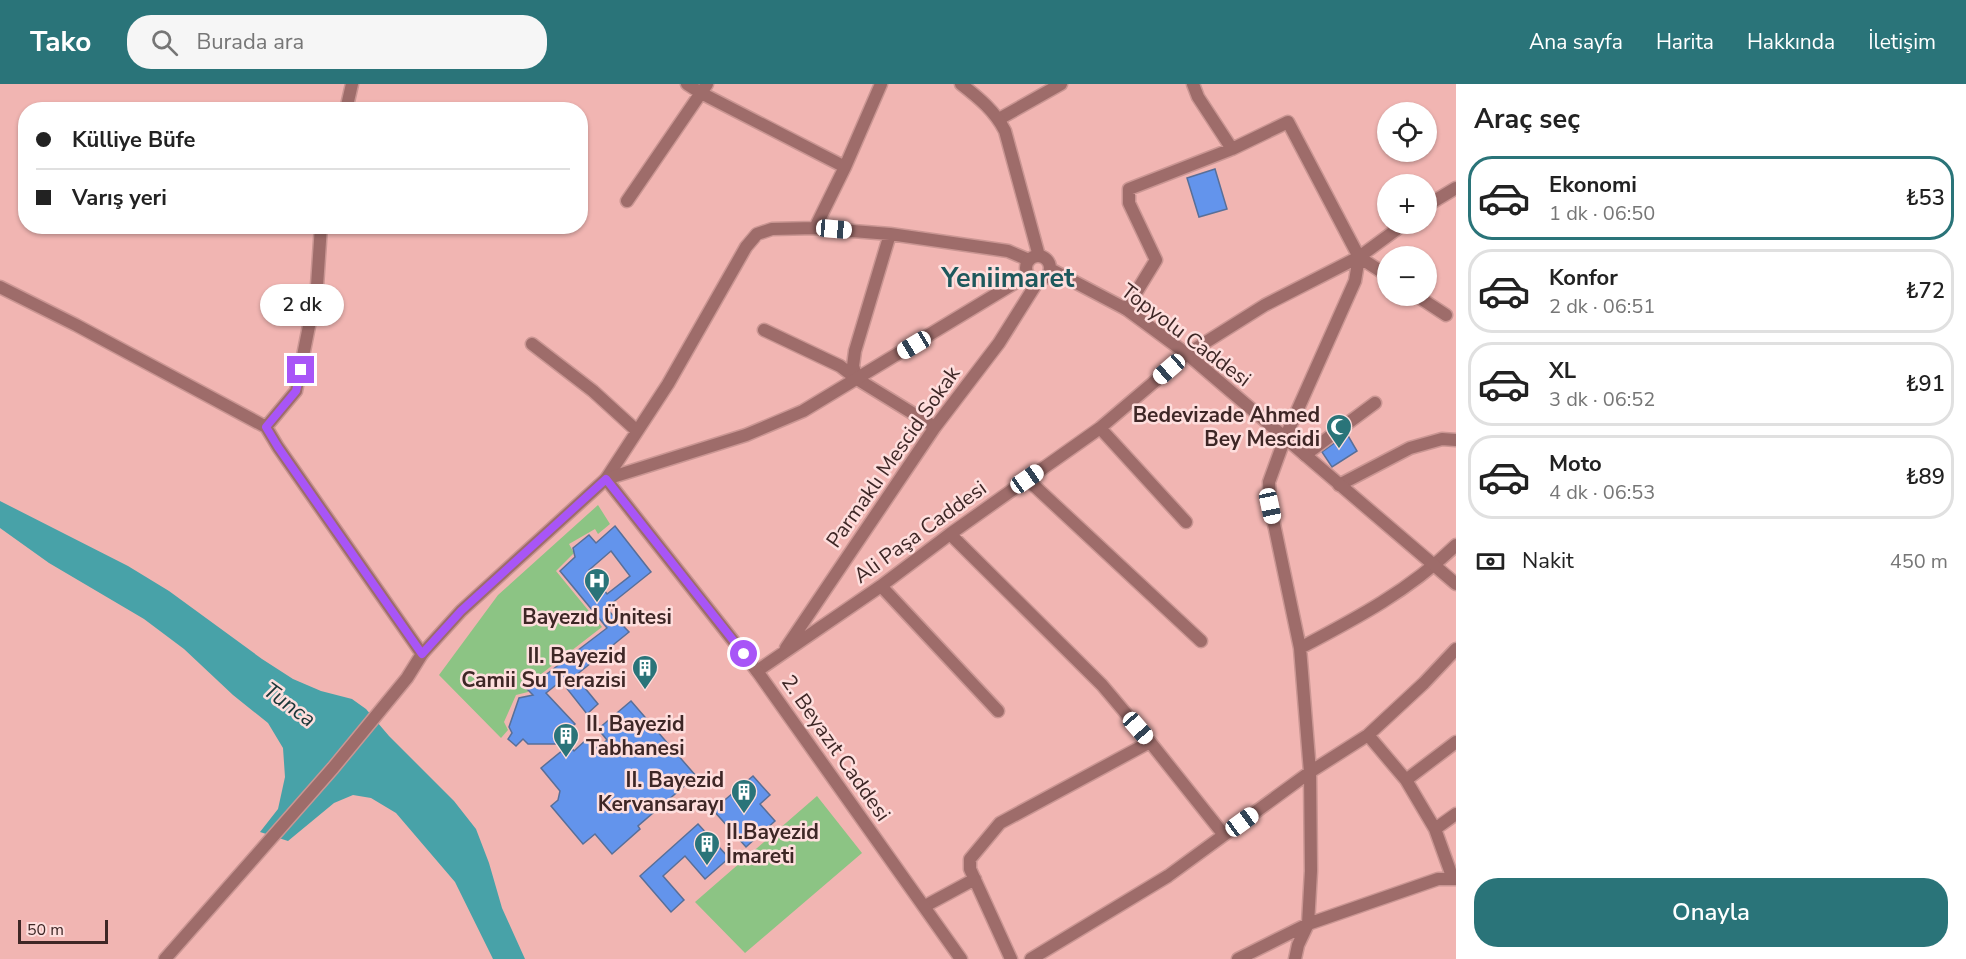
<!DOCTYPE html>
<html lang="tr">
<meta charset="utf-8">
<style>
:root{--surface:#fff;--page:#f6f6f6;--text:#222;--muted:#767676;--line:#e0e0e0;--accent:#2a7479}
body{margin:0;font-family:"Nunito Sans",sans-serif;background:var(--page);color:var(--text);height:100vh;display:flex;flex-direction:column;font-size:22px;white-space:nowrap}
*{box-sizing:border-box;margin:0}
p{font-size:20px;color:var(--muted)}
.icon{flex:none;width:33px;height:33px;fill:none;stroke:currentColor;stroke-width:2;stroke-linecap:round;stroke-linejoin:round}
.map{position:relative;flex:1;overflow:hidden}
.drawer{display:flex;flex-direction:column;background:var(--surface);width:510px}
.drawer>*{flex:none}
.banner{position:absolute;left:18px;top:18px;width:570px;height:132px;border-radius:24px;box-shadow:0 2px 4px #0004;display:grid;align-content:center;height:132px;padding:0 18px;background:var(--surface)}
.tools{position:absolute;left:1377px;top:18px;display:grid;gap:12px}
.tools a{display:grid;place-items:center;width:60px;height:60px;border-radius:50%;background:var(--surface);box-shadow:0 2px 4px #0004;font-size:30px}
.scale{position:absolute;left:18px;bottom:15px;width:90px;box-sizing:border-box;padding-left:6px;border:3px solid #3e2726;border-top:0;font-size:16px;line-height:21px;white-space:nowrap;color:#3e2726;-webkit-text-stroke:4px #fededd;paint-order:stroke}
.end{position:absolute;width:27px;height:27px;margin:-14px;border:8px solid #a855f7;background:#fff;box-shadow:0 0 0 3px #fff}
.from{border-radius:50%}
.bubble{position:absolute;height:42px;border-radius:21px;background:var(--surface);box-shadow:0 2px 4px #0004;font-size:20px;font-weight:600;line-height:42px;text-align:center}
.car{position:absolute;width:18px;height:36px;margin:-18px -9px;border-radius:8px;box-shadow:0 0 4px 2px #0007;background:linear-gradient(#fff 24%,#345 0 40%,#fff 0 76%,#345 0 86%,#fff 0)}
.banner b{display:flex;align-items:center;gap:21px;height:57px;font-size:22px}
.banner b+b{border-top:2px solid var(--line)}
.banner i{width:15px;height:15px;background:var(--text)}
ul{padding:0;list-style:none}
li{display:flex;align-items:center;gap:18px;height:84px;margin:0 12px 9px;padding:0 6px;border:3px solid var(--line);border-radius:24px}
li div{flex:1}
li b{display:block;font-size:22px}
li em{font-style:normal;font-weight:600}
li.active{border-color:var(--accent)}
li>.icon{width:54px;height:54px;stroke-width:1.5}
h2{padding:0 18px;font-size:27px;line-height:72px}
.pay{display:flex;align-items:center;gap:15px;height:66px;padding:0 18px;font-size:22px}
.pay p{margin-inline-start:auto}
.action{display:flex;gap:12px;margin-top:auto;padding:12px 18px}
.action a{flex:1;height:69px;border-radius:24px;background:var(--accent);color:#fff;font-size:24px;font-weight:600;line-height:69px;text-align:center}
header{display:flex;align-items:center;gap:36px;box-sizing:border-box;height:84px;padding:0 30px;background:var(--accent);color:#fff}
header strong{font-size:28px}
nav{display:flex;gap:33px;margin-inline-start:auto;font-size:21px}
.search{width:420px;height:54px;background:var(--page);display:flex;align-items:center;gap:15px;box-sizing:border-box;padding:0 21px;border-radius:24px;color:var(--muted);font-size:22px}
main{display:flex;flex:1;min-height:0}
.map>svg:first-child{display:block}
.green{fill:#8cc484}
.water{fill:#48a2a8}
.building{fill:#6394ec;stroke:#586f98;stroke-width:1.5;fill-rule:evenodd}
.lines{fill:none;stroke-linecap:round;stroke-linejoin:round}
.minor-casing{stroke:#ca9693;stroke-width:15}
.tertiary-casing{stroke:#ca9693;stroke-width:15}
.minor{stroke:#9e6c6a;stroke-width:12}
.tertiary{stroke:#9e6c6a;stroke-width:12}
.route{stroke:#a855f7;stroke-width:8}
.labels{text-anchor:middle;stroke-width:5;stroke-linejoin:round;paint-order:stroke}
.street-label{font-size:21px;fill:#3e2726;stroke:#fededd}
.poi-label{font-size:21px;font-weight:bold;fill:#3e2726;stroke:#fededd;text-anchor:end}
.water-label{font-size:22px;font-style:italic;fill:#193638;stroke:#fededd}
.district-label{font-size:27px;font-weight:bold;fill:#1d585c;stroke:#fededd}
</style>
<header>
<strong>Tako</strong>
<div class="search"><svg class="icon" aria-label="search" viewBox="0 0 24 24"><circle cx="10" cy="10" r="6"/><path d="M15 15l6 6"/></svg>Burada ara</div>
<nav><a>Ana sayfa</a><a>Harita</a><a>Hakkında</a><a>İletişim</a></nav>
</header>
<main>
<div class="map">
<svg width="1456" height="875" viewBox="0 0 1456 875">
<rect width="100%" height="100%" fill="#f1b5b2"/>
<path class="green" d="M598 421 610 440 598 450 595 445 569 460 574 469 556 487 602 543 527 601 528 608 516 611 504 638 508 646 501 654 439 591 498 511Z
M817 712 862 769 745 869 695 818Z"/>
<path class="water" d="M0 417 128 482 169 507 262 575 293 595 321 607 352 615 366 625 389 652 454 717 476 745 489 779 502 824 525 875H493L455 798 396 729 371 714 353 711 334 719 288 757 260 748 278 725 285 693 283 664 268 639 233 611 184 565 144 535 49 479 0 444Z"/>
<path class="building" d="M1215 85 1227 125 1199 133 1187 94Z
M1347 350 1357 367 1332 383 1322 368Z
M615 442 651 488 606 524 629 548 575 592 598 620 587 630 561 597 546 609 575 640 562 652 568 660H528L523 655 516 662 508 655 512 649 509 643 519 614 533 611 527 605 607 544 560 487 575 473 573 464 589 451 596 459ZM611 467 630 492 607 510 589 486Z
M631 617 696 692 638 742 640 745 612 770 595 750 583 760 551 722 558 716 560 707 541 684 569 661 574 667 588 654 597 664 607 656 598 645Z
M753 692 770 711 760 720 775 737 746 763 713 726Z
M698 740 729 774 705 795 685 772 663 792 684 816 671 828 640 792Z"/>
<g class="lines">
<defs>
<path id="minor" d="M687 0 701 9 845 83
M1193 0 1198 13 1232 65
M346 26 352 0
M999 35 1061 0
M627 117 707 0
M1426 122 1456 104
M815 144 845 83 881 0
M890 150 1008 167 1029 176
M0 203 76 241 266 343 278 363 422 570
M1417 212 1446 231
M1126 225 1156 176 1129 119V105L1232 65 1288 38 1359 173 1388 192
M764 246 840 282 857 295 935 343
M532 260 593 307 637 347
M266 343 296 307 317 202 321 142
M1100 344 1186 438
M1305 371 1375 319
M606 395 668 300 746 163 757 150 772 145 815 144 890 150 855 267 853 282 857 295
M1027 395 1201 557
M1339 401 1410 364 1442 355 1456 356
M950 450 1102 601 1150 658 1000 739 970 775V785L1011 875
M881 502 998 627
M786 564 935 343 999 259 1038 197
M1300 564C1357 534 1410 506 1456 461
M757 587 881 502 950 450 1100 344 1187 270 1265 221 1359 173 1404 140
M1368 651 1406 696 1435 745 1453 795
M1150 658 1224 751
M1406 696 1456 658
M1435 745 1456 730
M925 822 975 795
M1031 875 1168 792 1310 688 1368 651 1424 599 1456 565
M1238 875 1308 840 1438 795H1456
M1295 875 1298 861 1308 840 1311 787 1310 688 1300 564 1270 421 1269 398 1285 354 1355 197 1359 173"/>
<path id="tertiary" d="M961 0C979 14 995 27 1005 47L1039 172
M1026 184a12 12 0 1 1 24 0a12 12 0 1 1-24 0Z
M1050 185 1126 225 1187 270 1456 500
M606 395 757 587 961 875
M165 875 333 684 407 594 422 570 461 527 606 395 746 351 803 327 1028 191"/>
</defs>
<use href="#minor" class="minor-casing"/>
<use href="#tertiary" class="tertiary-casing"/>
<use href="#minor" class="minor"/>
<use href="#tertiary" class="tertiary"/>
</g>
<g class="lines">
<path class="route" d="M301 286 296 307 266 343 278 363 422 570 461 527 606 395 744 570"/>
</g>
<defs>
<symbol id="mosque-pin" viewBox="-11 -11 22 30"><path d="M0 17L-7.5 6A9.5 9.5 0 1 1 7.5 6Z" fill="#2a7479" stroke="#fededd"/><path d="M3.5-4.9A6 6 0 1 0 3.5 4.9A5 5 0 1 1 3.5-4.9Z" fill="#fff"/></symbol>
<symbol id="hospital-pin" viewBox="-11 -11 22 30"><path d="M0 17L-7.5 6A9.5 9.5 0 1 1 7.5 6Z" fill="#2a7479" stroke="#fededd"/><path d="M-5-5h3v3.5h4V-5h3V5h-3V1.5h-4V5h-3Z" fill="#fff"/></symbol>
<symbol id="building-pin" viewBox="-11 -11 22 30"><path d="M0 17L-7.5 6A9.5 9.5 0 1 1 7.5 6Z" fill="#2a7479" stroke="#fededd"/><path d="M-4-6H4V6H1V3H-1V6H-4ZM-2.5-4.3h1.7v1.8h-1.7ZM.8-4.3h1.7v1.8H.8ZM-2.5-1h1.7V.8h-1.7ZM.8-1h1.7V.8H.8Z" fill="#fff"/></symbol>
</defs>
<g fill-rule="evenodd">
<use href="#mosque-pin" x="1324" y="328" width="30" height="40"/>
<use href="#hospital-pin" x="582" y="482" width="30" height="40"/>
<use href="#building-pin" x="630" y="569" width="30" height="40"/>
<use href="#building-pin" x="551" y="637" width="30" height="40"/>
<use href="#building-pin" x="729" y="693" width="30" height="40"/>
<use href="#building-pin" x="692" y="745" width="30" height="40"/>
</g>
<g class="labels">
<g class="street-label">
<text transform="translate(1186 251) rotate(37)" y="7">Topyolu Caddesi</text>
<text transform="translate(893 373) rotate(-55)" y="7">Parmaklı Mescid Sokak</text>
<text transform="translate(920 448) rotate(-36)" y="7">Ali Paşa Caddesi</text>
<text transform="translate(836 664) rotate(55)" y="7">2. Beyazıt Caddesi</text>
</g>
<g class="poi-label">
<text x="1320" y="338">Bedevizade Ahmed<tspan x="1320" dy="24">Bey Mescidi</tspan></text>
<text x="597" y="540" text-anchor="middle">Bayezıd Ünitesi</text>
<text x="626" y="579">II. Bayezid<tspan x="626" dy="24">Camii Su Terazisi</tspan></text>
<text x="586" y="647" text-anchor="start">II. Bayezid<tspan x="586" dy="24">Tabhanesi</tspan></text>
<text x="724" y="703">II. Bayezid<tspan x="724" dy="24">Kervansarayı</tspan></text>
<text x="726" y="755" text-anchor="start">II.Bayezid<tspan x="726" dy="24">İmareti</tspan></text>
</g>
<g class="water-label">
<text transform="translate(290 620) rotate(36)" y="8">Tunca</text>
</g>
<g class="district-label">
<text x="1008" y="203">Yeniimaret</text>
</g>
</g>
</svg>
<div class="tools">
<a><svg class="icon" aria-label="locate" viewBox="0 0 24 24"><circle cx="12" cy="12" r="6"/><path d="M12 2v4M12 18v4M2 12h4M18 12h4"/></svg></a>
<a>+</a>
<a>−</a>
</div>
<div class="scale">50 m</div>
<i class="end from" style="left:744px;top:570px"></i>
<i class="end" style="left:301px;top:286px"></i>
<div class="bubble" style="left:260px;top:200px;width:84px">2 dk</div>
<i class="car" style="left:834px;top:145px;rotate:95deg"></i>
<i class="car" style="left:914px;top:261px;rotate:239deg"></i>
<i class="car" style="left:1169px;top:285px;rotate:229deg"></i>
<i class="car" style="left:1027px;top:395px;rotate:55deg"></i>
<i class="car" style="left:1270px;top:422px;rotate:168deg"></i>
<i class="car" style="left:1138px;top:644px;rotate:139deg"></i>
<i class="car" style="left:1242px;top:738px;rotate:54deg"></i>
<div class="banner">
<b><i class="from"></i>Külliye Büfe</b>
<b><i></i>Varış yeri</b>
</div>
</div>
<section class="drawer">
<h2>Araç seç</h2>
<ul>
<li class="active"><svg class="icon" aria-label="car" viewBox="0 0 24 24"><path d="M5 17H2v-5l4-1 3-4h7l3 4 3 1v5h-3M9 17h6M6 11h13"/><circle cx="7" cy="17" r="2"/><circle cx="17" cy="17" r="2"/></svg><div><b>Ekonomi</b><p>1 dk · 06:50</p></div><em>₺53</em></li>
<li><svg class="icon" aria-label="car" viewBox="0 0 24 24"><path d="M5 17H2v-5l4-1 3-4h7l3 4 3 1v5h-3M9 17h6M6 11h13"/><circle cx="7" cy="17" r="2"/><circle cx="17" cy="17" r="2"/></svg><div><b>Konfor</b><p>2 dk · 06:51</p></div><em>₺72</em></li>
<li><svg class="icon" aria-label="car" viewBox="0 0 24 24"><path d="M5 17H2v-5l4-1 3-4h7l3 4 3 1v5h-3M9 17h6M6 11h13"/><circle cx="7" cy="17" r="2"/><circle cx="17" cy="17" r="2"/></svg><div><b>XL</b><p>3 dk · 06:52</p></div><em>₺91</em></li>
<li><svg class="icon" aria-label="car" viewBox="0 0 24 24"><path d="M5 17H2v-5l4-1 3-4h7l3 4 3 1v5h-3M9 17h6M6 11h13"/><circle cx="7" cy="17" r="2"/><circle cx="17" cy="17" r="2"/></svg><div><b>Moto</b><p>4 dk · 06:53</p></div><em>₺89</em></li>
</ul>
<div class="pay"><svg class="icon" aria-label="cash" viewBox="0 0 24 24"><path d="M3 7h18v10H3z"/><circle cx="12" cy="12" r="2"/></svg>Nakit<p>450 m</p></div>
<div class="action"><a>Onayla</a></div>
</section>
</main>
